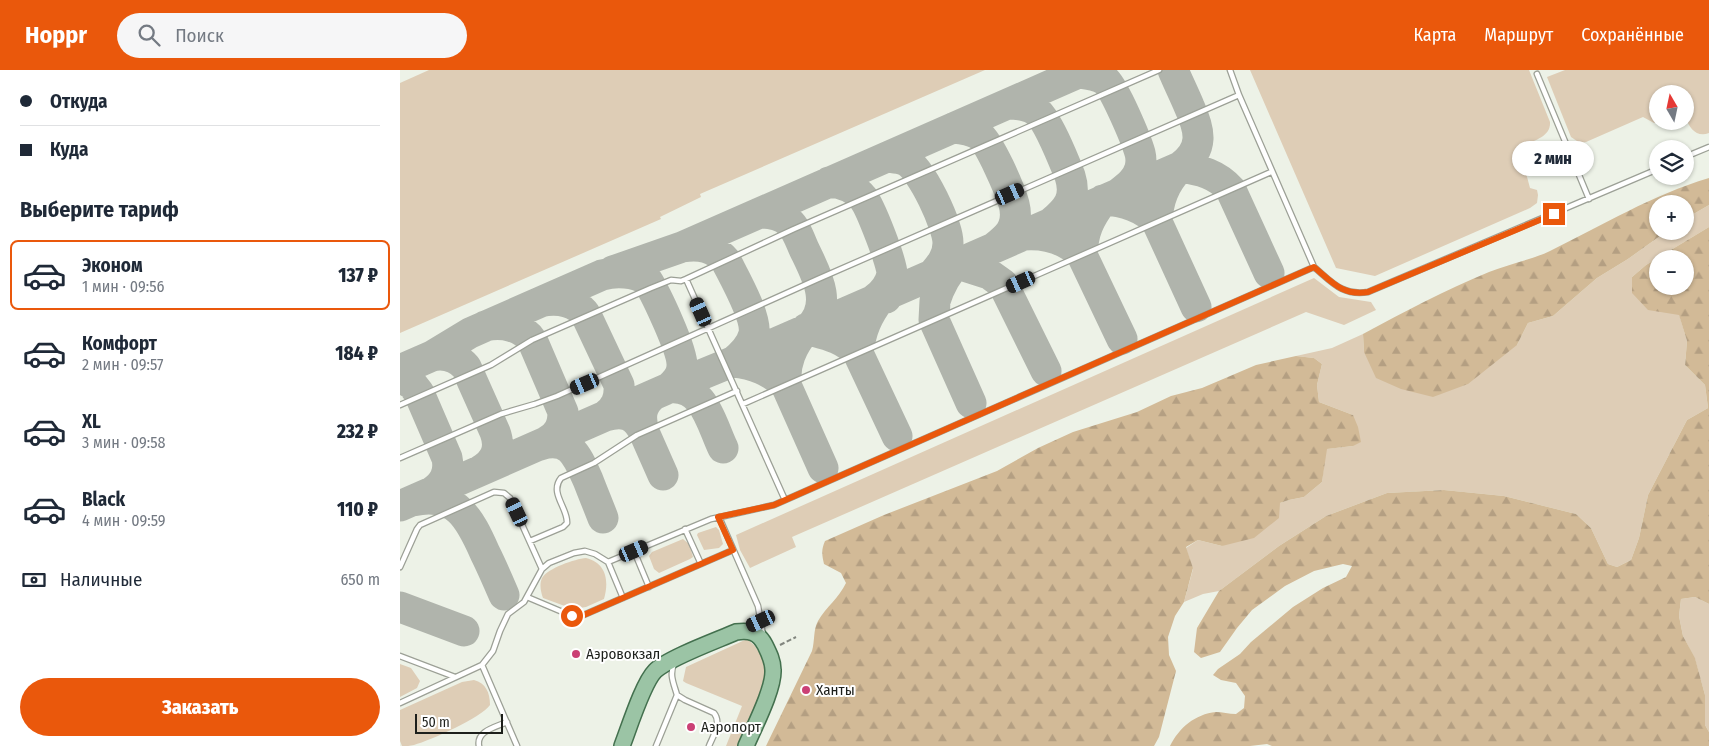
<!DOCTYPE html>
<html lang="ru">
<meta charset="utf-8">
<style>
:root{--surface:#fff;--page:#f6f6f7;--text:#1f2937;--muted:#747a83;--line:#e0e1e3;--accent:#ea580c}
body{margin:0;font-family:"Fira Sans Condensed",sans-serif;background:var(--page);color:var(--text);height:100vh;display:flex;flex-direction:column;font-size:19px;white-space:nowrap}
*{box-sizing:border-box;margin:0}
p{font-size:16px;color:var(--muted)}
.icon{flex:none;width:28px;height:28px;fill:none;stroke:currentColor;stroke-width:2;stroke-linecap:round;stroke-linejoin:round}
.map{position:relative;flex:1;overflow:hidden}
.details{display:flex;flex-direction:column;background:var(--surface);width:400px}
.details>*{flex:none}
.top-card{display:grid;align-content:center;height:110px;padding:0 20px;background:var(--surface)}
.needle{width:32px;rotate:351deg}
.fabs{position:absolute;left:1249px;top:15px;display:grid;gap:10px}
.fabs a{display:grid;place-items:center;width:45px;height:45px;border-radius:50%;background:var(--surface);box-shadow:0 1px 4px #0004;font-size:25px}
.scale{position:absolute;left:15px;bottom:12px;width:88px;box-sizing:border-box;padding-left:5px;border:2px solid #1d1f1b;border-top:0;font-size:14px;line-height:18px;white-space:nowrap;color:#1d1f1b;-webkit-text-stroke:4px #fff;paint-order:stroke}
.end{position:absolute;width:22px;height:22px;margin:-11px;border:6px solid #ea580c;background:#fff;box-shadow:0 0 0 2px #fff}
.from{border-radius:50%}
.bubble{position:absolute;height:35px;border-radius:18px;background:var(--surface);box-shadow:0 1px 4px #0004;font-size:16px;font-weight:800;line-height:35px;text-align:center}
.car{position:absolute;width:15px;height:30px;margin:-15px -8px;border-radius:6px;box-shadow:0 0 4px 1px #0007;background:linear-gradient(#222 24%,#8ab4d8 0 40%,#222 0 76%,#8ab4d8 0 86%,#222 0)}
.top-card b{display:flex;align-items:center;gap:18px;height:48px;font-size:19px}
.top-card b+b{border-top:1px solid var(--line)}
.top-card i{width:12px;height:12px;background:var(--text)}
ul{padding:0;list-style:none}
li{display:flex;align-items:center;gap:15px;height:70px;margin:0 10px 8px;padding:0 10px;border:2px solid transparent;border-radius:8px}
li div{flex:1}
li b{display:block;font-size:19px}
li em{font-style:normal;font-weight:800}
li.current{border-color:var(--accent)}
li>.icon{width:45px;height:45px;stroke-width:1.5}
h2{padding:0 20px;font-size:22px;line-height:60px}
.pay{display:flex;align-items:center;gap:12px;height:55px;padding:0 20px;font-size:19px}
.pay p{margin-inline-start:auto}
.cta{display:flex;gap:10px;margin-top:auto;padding:10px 20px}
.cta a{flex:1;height:58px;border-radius:30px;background:var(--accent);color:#fff;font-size:20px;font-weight:800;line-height:58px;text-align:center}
header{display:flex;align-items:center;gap:30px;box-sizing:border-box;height:70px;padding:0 25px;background:var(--accent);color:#fff}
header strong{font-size:24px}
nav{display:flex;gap:28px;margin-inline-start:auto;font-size:18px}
.search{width:350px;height:45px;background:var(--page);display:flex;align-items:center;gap:12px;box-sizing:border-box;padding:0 18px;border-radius:28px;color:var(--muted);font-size:19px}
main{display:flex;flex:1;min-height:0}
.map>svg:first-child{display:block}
.green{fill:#decdb6}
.forest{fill:url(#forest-firs);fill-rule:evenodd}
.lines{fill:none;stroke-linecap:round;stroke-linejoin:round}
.taxiway{stroke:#b0b4ac;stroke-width:31}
.service-casing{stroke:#9ca096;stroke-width:7}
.primary-casing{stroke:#43704e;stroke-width:18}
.path{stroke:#81857e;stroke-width:2;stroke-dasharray:5 2.5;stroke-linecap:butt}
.service{stroke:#fff;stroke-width:4.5}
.primary{stroke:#9bc4a5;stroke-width:15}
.route{stroke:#ea580c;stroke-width:6}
.poi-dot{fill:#cb4075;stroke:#fff;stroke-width:2}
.labels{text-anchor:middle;stroke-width:4;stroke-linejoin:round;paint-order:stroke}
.poi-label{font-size:15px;fill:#1d1f1b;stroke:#fff;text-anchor:start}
</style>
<header>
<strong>Hoppr</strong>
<div class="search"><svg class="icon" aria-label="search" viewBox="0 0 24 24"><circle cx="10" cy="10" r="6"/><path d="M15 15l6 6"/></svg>Поиск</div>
<nav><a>Карта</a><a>Маршрут</a><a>Сохранённые</a></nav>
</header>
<main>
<section class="details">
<div class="top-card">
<b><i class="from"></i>Откуда</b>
<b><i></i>Куда</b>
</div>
<h2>Выберите тариф</h2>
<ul>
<li class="current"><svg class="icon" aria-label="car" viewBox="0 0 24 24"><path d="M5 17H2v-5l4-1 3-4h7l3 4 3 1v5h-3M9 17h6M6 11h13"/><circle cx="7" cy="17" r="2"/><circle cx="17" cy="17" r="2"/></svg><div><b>Эконом</b><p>1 мин · 09:56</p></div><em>137 ₽</em></li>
<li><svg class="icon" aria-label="car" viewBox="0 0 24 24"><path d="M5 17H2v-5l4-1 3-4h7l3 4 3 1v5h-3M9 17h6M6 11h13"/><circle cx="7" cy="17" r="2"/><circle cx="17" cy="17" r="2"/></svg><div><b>Комфорт</b><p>2 мин · 09:57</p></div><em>184 ₽</em></li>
<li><svg class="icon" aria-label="car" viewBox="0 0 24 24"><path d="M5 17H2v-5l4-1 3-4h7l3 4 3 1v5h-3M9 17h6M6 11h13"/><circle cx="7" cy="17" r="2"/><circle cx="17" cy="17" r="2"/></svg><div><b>XL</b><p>3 мин · 09:58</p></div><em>232 ₽</em></li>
<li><svg class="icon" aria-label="car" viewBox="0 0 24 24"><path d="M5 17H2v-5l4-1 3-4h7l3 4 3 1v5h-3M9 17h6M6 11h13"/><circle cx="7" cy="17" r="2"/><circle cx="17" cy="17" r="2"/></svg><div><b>Black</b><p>4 мин · 09:59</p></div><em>110 ₽</em></li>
</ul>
<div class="pay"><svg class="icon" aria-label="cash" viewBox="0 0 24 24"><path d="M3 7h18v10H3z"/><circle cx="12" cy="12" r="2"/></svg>Наличные<p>650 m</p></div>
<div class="cta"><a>Заказать</a></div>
</section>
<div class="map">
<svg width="1309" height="676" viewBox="0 0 1309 676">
<defs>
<pattern id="forest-firs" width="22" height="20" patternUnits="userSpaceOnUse" patternTransform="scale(1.25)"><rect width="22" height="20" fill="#d2ba97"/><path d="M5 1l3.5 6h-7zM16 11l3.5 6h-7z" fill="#b49f82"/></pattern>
</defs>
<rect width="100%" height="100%" fill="#edf2e7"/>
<path class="green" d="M29 0H585L300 124 301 127 260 147 261 149 0 263V13Z
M850 0H1129L1150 52C1151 68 1131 71 1119 77L1130 118 1137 120 1138 125 1137 133 1130 138 975 206 936 198Z
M1165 0H1309V63C1297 68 1289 58 1286 48 1283 41 1285 31 1285 24H1258V51H1263L1254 53 1243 47 1186 72 1180 73 1171 67 1147 7Z
M1309 135V157L1246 195 1232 207 1279 244 1287 271 1285 295 1305 315 1308 338 1287 350 1248 425 1239 468 1231 490 1217 497 1208 494 1191 458 1176 444 1104 426 1044 420 987 423 926 446 879 476 819 521 803 524 784 532 793 499 786 478 798 470 822 476 880 433 889 430 904 427 922 412 926 379 953 376V345L919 332 917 315 922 294 914 288 896 286 932 278 963 264 964 282 1117 275 1128 253 1153 246 1197 208 1228 189 1267 161H1285V149Z
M914 208 939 227 971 232 976 240 944 255 906 242 392 467 396 477 350 498 340 480 336 465Z
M316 457 319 460 323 474 319 478 304 480 297 465 298 463Z
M283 469 289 474 293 487 290 489 259 503 254 499 249 486 252 482Z
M186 488C207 493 209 512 204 529L186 537 173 539 143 528C141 522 139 515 142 508 148 498 175 489 186 488Z
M1295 527 1309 534V662L1305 655V625L1295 589 1283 566 1279 546 1281 529Z
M347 569 355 576 365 593 368 607 341 676H326L342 636 286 613 283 611 286 597Z
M0 594 11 598 20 611 17 618 0 627Z
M74 610C86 613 90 623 90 635 81 648 31 670 14 675 10 676 6 676 2 676L0 671V640L62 612Z"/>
<path class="forest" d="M1309 108V135L1285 149V134H1258V161H1267L1228 189 1197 208 1153 246 1128 253 1117 275 1068 314 1033 327 1001 319 976 308 964 282 963 264C1004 242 1045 220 1089 202 1109 194 1131 190 1150 181 1203 155 1252 125 1309 108Z
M1309 157V534L1295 527 1281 529 1279 546 1283 566 1295 588 1305 625V655L1309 662V676H872L867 674 850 676H770C779 658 795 644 816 642 822 642 829 644 836 644L844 638 845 626 836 613 821 610 813 605 818 599 840 584 851 572 893 537 923 518 946 507 952 496 943 494 914 501 885 516 852 540 837 558 820 582 801 588 794 582 797 558 819 521 879 476 926 446 987 423 1044 420 1104 426 1176 444 1191 458 1208 494 1217 497 1231 490 1239 468 1248 425 1287 350 1308 338 1305 315 1285 295 1287 271 1279 245 1248 240 1232 223V207L1246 195ZM1258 189H1285V216H1258Z
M896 286 914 288 922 294 917 315 919 332 953 345 958 357 961 372 953 376 927 379 922 412 904 427 889 430 880 433 879 448 854 468 822 476 798 470 786 477 793 498 784 532 775 546 768 567 769 585 776 601 759 667 754 676H366L412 581C415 571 413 560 418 551 426 537 439 528 446 513L441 503 424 494C422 485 421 480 425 471L484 445 597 401 638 378 673 362 737 342 771 326 802 318 856 295Z"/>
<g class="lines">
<path class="taxiway" d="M679 3C687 4 697 5 705 10 715 19 736 69 740 83 741 87 741 94 740 98 737 110 727 117 718 124
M608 34C618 34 627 35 635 40 647 48 664 91 670 106 677 128 668 139 651 153
M553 58C562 59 572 60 579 65 590 73 610 120 614 134 616 142 616 150 613 157 610 166 602 171 595 177
M487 87C493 88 500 88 506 91 522 99 548 156 548 173 548 186 541 195 533 204
M429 112C442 113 454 117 463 128 470 136 493 195 492 204 490 215 483 223 475 229
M359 143C370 143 381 145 389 152 396 158 400 170 404 179 416 204 434 235 409 258
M757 152 796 237
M623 165C647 163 666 169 682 185 683 161 689 149 703 130 724 131 743 137 757 152 758 130 764 114 780 97 800 100 817 104 831 120L869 203
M282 177C300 174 314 177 326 191 334 207 357 247 354 264 351 276 343 284 333 292
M682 185 722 269
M213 201 282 177 685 0
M140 232C157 228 178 231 187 247L219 315C220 328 216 338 205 346
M85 256C102 252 123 256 133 272L163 342C163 355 159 365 147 371
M458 283 497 366
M32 286C46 283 57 287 66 297L95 362C101 378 96 391 81 400
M333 292C355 294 370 301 386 315 384 293 392 276 406 259 427 265 441 267 458 283 461 259 467 246 481 227L486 228
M0 300 32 286 70 263 202 205C216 201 235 202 247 210 256 224 283 281 282 296 282 305 276 312 269 318L0 436
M0 307 12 314 19 323 47 388C50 403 44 414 32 422
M386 315 423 398
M269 318 325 295 780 97C805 79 800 60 789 36 784 24 778 12 773 0
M269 318C304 314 311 353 323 378
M571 333 534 250 535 231 539 220 544 210 554 195 564 196 589 204 603 214 646 301
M205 346C224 341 234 344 244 362 240 347 240 337 252 326
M244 362 263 405
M140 375C170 365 178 388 188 410 193 423 198 435 203 448
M13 431C56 421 70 449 85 483 92 497 98 511 104 525
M0 537 64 561"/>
<defs>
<path id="service" d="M1137 4 1189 129
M1285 87 1309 77
M914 197C932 212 942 226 968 222L1258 99
M286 209 385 430
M343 334 871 102
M0 335 91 295 132 270 251 218 271 210 281 211 286 209 394 159 759 0
M0 388 101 344 135 334 157 326 418 209 839 25 830 0
M319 447 358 536 363 565
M285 459 301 494
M130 471 163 457 167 453C168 438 149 423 161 408L194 393 237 365 337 321
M234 481 249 517
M208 492 223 528
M0 497 17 459 20 455 94 422 104 423 110 428 142 499
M127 527 172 546 179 547 333 480
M0 586 55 607
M82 595 117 676
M277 625 285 630 314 643C322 653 313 666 309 676
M0 633 82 595 93 581 100 561 108 544 124 532 142 499 149 493 174 483 185 481 195 484 208 492 311 449 374 435 914 197 839 25
M79 676C76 661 96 657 107 652
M256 676 277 625C274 614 269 605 274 594"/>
<path id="primary" d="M222 676C229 658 243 613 255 601 268 588 318 570 336 562 350 560 358 562 365 575 369 583 373 591 373 600 374 619 354 657 346 676"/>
</defs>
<use href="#service" class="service-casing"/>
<use href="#primary" class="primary-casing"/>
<path class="path" d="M380 575 396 567"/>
<use href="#service" class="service"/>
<use href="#primary" class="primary"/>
</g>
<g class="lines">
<path class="route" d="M172 546 179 547 186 544 333 480 318 447 374 435 914 197C932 212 942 226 968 222L1154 144"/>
</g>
<g class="poi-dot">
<circle cx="176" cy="584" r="5"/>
<circle cx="406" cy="620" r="5"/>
<circle cx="291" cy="657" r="5"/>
</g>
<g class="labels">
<g class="poi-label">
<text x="186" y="589">Аэровокзал</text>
<text x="416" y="625">Ханты</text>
<text x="301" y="662">Аэропорт</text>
</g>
</g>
</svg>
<div class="fabs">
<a><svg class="needle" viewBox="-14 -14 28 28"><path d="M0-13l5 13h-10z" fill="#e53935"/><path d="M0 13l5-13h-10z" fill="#747a83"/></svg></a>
<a><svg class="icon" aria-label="layers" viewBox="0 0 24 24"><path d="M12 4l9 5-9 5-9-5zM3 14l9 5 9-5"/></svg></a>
<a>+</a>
<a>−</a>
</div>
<div class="scale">50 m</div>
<i class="end from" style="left:172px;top:546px"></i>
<i class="end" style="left:1154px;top:144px"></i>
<div class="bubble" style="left:1112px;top:71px;width:82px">2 мин</div>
<i class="car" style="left:610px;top:124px;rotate:66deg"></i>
<i class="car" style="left:621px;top:212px;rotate:246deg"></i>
<i class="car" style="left:301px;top:242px;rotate:336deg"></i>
<i class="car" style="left:185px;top:314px;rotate:247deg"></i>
<i class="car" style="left:117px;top:442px;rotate:335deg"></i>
<i class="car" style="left:234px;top:481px;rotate:67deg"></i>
<i class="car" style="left:361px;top:551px;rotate:245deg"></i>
</div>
</main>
